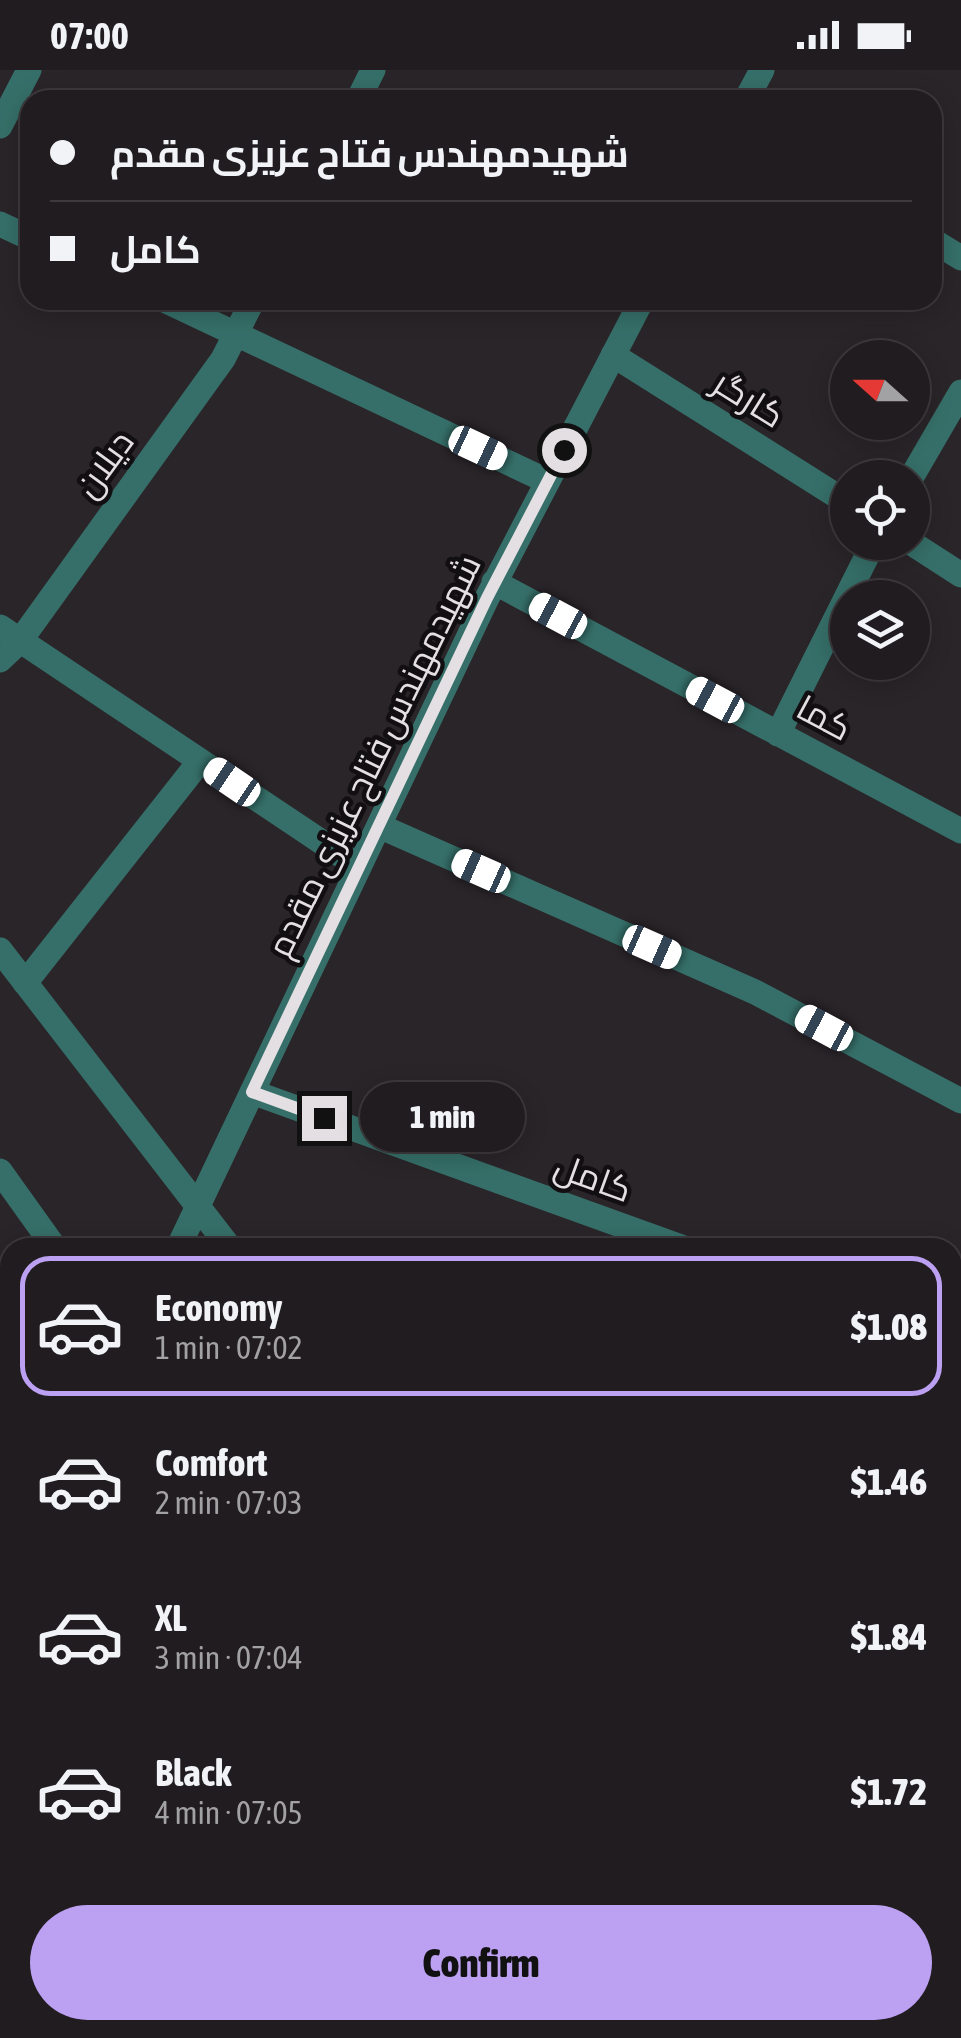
<!DOCTYPE html>
<meta charset="utf-8">
<style>
:root{--surface:#201c1f;--page:#282528;--text:#f1f3f6;--muted:#a2a1a4;--line:#3d3a3d;--accent:#bca0f2}
body{margin:0;font-family:"Asap Condensed",Cairo,sans-serif;background:var(--page);color:var(--text);height:100vh;display:flex;flex-direction:column;font-size:38px;white-space:nowrap}
*{box-sizing:border-box;margin:0}
p{font-size:32px;color:var(--muted)}
.icon{flex:none;width:55px;height:55px;fill:none;stroke:currentColor;stroke-width:2;stroke-linecap:round;stroke-linejoin:round}
.map{position:relative;flex:1;overflow:hidden}
.panel{position:absolute;left:0px;top:1168px;width:962px;height:802px;display:flex;flex-direction:column;background:var(--surface);border-radius:30px 30px 0 0;box-shadow:0 5px 25px #0003,0 0 0 2px var(--line)}
.panel>*{flex:none}
.guide{position:absolute;left:20px;top:20px;width:922px;height:220px;border-radius:30px;box-shadow:0 5px 25px #0003,0 0 0 2px var(--line);display:grid;align-content:center;height:220px;padding:0 30px;background:var(--surface)}
.needle{width:65px;rotate:291deg}
.fabs{position:absolute;left:830px;top:270px;display:grid;gap:20px}
.fabs a{display:grid;place-items:center;width:100px;height:100px;border-radius:50%;background:var(--surface);box-shadow:0 5px 25px #0003,0 0 0 2px var(--line);font-size:50px}
.end{position:absolute;width:45px;height:45px;margin:-22px;border:12px solid #e3dfe2;background:#111;box-shadow:0 0 0 5px #111}
.from{border-radius:50%}
.bubble{position:absolute;height:70px;border-radius:35px;background:var(--surface);box-shadow:0 5px 25px #0003,0 0 0 2px var(--line);font-size:32px;font-weight:800;line-height:70px;text-align:center}
.car{position:absolute;width:30px;height:60px;margin:-30px -15px;border-radius:12px;box-shadow:0 0 8px 2px #0007;background:linear-gradient(#fff 24%,#345 0 40%,#fff 0 76%,#345 0 86%,#fff 0)}
.guide b{display:flex;align-items:center;gap:35px;height:95px;font-size:38px}
.guide b+b{border-top:2px solid var(--line)}
.guide i{width:25px;height:25px;background:var(--text)}
ul{padding:18px 0 0;list-style:none}
li{display:flex;align-items:center;gap:30px;height:140px;margin:0 20px 15px;padding:0 10px;border:5px solid transparent;border-radius:30px}
li div{flex:1}
li b{display:block;font-size:38px}
li em{font-style:normal;font-weight:800}
li.active{border-color:var(--accent)}
li>.icon{width:90px;height:90px;stroke-width:1.5}
.button{display:flex;gap:20px;margin-top:auto;padding:20px 30px}
.button a{flex:1;height:115px;border-radius:60px;background:var(--accent);color:#111;font-size:40px;font-weight:800;line-height:115px;text-align:center}
.status{display:flex;justify-content:space-between;align-items:center;height:70px;padding:0 50px;background:var(--surface);direction:ltr}
.status svg{height:28px;fill:currentColor}
.map>svg:first-child{display:block}
.lines{fill:none;stroke-linecap:round;stroke-linejoin:round}
.minor{stroke:#366f69;stroke-width:25}
.tertiary{stroke:#366f69;stroke-width:25}
.route{stroke:#e3dfe2;stroke-width:12}
.labels{text-anchor:middle;stroke-width:9;stroke-linejoin:round;paint-order:stroke}
.street-label{font-size:35px;fill:#e3dfe2;stroke:#110f11}
</style>
<div class="status"><b>07:00</b><svg viewBox="0 0 49 12"><path d="M0 12V9h3v3zM5 12V6h3v6zM10 12V3h3v9zM15 12V0h3v12zM26 1h20v11H26zM47 4h2v5h-2z"/></svg></div>
<div class="map">
<svg width="961" height="1968" viewBox="0 0 961 1968">
<rect width="100%" height="100%" fill="#2a2529"/>
<g class="lines">
<path class="minor" d="M358 30 373 0
M746 30 762 0
M0 154 30 168
M932 170 961 188
M164 230 547 411
M613 285 848 433
M911 408 961 322
M910 472 961 505
M494 512 961 761
M0 557 359 797
M0 590 20 571 223 289 253 230
M778 664 874 472
M379 756 755 922 961 1031
M0 880 230 1178
M25 913 200 691
M252 1022 684 1178
M0 1101 55 1178
M178 1178 487 528 642 230
M952 1277 961 1281
M0 1392 10 1407
M0 1708 10 1694
M0 1850 10 1872
M200 1960 210 1968
M663 1960 667 1968
M726 1968 743 1960"/>
<path class="tertiary" d="M0 56 29 0
M952 1637 961 1632
M394 1968 407 1960"/>
</g>
<g class="lines">
<path class="route" d="M324 1048 252 1022 487 528 564 380"/>
</g>
<g class="labels">
<g class="street-label">
<text transform="translate(749 329) rotate(32)" y="12">کارگر</text>
<text transform="translate(104 394) rotate(-54)" y="12">دیلان</text>
<text transform="translate(824 648) rotate(28)" y="12">کما</text>
<text transform="translate(374 686) rotate(-64)" y="12">شهیدمهندس فتاح عزیزی مقدم</text>
<text transform="translate(593 1108) rotate(20)" y="12">کامل</text>
</g>
</g>
</svg>
<div class="fabs">
<a><svg class="needle" viewBox="-14 -14 28 28"><path d="M0-13l5 13h-10z" fill="#e53935"/><path d="M0 13l5-13h-10z" fill="#a2a1a4"/></svg></a>
<a><svg class="icon" aria-label="locate" viewBox="0 0 24 24"><circle cx="12" cy="12" r="6"/><path d="M12 2v4M12 18v4M2 12h4M18 12h4"/></svg></a>
<a><svg class="icon" aria-label="layers" viewBox="0 0 24 24"><path d="M12 4l9 5-9 5-9-5zM3 14l9 5 9-5"/></svg></a>
</div>
<i class="end from" style="left:564px;top:380px"></i>
<i class="end" style="left:324px;top:1048px"></i>
<div class="bubble" style="left:360px;top:1012px;width:165px">1 min</div>
<i class="car" style="left:478px;top:378px;rotate:115deg"></i>
<i class="car" style="left:558px;top:546px;rotate:298deg"></i>
<i class="car" style="left:715px;top:630px;rotate:298deg"></i>
<i class="car" style="left:232px;top:712px;rotate:304deg"></i>
<i class="car" style="left:481px;top:801px;rotate:294deg"></i>
<i class="car" style="left:652px;top:877px;rotate:114deg"></i>
<i class="car" style="left:824px;top:958px;rotate:298deg"></i>
<div class="guide">
<b><i class="from"></i>شهیدمهندس فتاح عزیزی مقدم</b>
<b><i></i>کامل</b>
</div>
<section class="panel">
<ul>
<li class="active"><svg class="icon" aria-label="car" viewBox="0 0 24 24"><path d="M5 17H2v-5l4-1 3-4h7l3 4 3 1v5h-3M9 17h6M6 11h13"/><circle cx="7" cy="17" r="2"/><circle cx="17" cy="17" r="2"/></svg><div><b>Economy</b><p>1 min · 07:02</p></div><em>$1.08</em></li>
<li><svg class="icon" aria-label="car" viewBox="0 0 24 24"><path d="M5 17H2v-5l4-1 3-4h7l3 4 3 1v5h-3M9 17h6M6 11h13"/><circle cx="7" cy="17" r="2"/><circle cx="17" cy="17" r="2"/></svg><div><b>Comfort</b><p>2 min · 07:03</p></div><em>$1.46</em></li>
<li><svg class="icon" aria-label="car" viewBox="0 0 24 24"><path d="M5 17H2v-5l4-1 3-4h7l3 4 3 1v5h-3M9 17h6M6 11h13"/><circle cx="7" cy="17" r="2"/><circle cx="17" cy="17" r="2"/></svg><div><b>XL</b><p>3 min · 07:04</p></div><em>$1.84</em></li>
<li><svg class="icon" aria-label="car" viewBox="0 0 24 24"><path d="M5 17H2v-5l4-1 3-4h7l3 4 3 1v5h-3M9 17h6M6 11h13"/><circle cx="7" cy="17" r="2"/><circle cx="17" cy="17" r="2"/></svg><div><b>Black</b><p>4 min · 07:05</p></div><em>$1.72</em></li>
</ul>
<div class="button"><a>Confirm</a></div>
</section>
</div>
